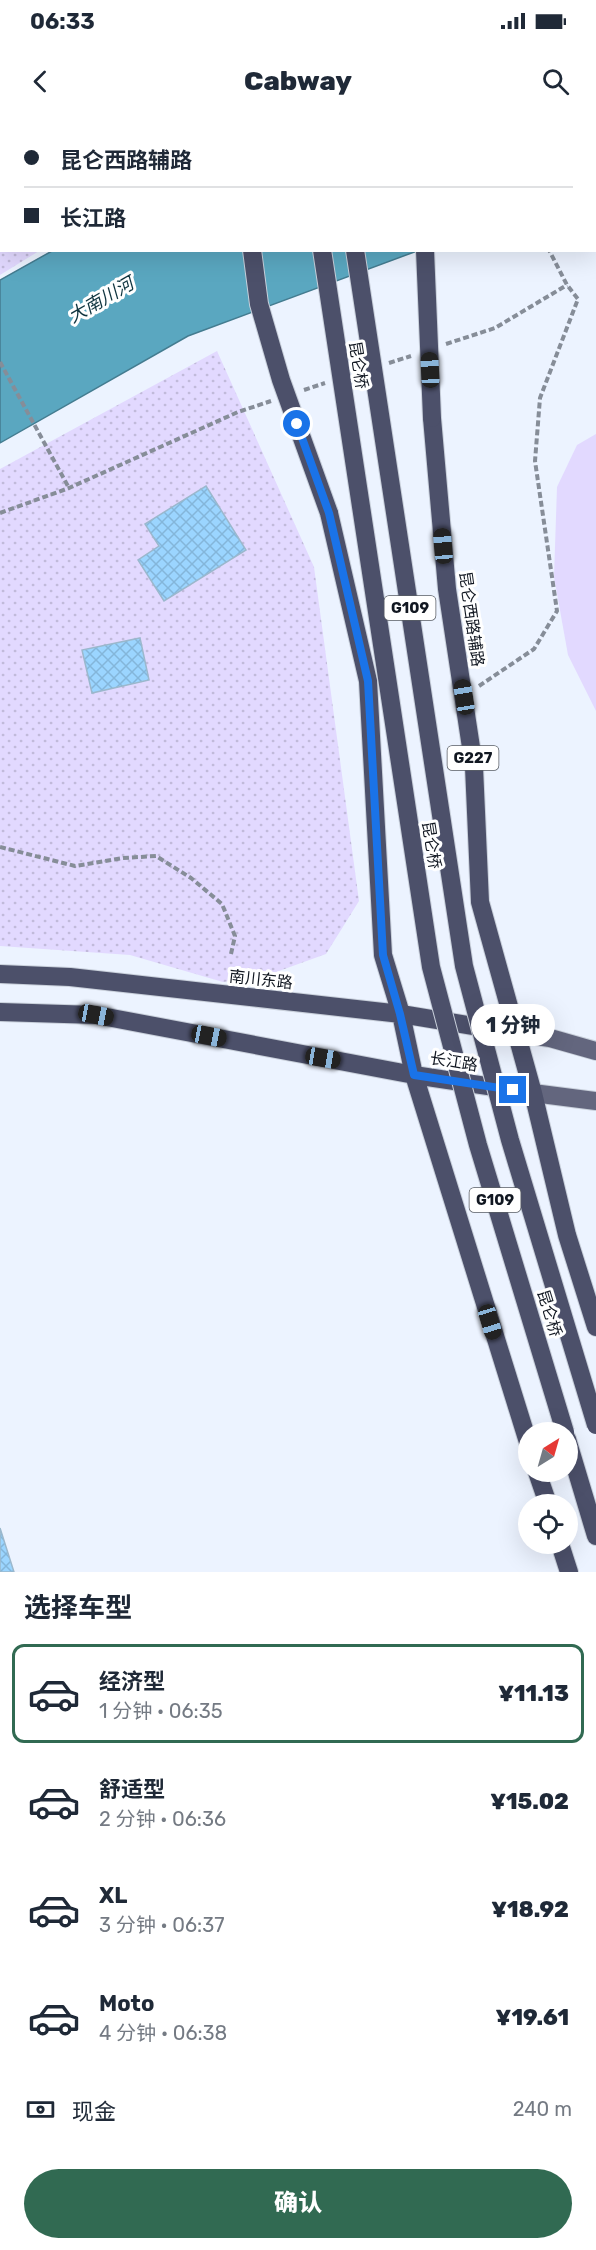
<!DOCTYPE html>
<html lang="zh">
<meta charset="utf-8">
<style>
:root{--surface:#fff;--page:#f6f6f7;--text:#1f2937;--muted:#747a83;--line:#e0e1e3;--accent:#316a52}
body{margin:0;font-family:Rubik,"Noto Sans SC",sans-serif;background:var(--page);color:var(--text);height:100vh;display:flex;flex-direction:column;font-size:22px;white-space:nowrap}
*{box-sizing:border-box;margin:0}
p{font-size:20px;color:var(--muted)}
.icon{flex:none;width:33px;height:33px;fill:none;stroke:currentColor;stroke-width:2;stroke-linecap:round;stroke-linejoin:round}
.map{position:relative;height:1452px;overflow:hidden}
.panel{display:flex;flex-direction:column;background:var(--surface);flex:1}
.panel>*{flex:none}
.banner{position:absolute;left:0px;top:0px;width:597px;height:132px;box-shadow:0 6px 24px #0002;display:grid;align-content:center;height:132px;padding:0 24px;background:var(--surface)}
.needle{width:39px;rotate:37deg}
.controls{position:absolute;left:518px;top:1302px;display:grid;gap:12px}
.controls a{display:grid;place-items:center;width:60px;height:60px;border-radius:50%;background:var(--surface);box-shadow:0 6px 24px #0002;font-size:30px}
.end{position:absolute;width:27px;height:27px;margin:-14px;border:8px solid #1a73e8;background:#fff;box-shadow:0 0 0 3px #fff}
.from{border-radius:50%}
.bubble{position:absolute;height:42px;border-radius:21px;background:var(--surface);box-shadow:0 6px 24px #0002;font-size:20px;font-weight:800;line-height:42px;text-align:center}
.car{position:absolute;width:18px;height:36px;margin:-18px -9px;border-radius:8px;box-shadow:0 0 4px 2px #0007;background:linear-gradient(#222 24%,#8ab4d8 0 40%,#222 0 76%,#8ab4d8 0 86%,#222 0)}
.banner b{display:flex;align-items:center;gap:21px;height:57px;font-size:22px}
.banner b+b{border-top:2px solid var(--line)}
.banner i{width:15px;height:15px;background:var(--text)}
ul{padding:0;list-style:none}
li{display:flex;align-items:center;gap:18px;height:99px;margin:0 12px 9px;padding:0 12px;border:3px solid transparent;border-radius:12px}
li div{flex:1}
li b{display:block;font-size:22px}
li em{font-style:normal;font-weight:800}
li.on{border-color:var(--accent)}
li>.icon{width:54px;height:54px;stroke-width:1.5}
h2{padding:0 24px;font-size:27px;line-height:72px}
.pay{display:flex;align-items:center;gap:15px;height:66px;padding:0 24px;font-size:22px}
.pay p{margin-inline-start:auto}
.button{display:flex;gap:12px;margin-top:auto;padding:12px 24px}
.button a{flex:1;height:69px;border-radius:36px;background:var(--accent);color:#fff;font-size:24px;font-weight:800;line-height:69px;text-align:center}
.status{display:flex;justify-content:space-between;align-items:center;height:42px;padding:0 30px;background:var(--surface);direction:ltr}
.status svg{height:16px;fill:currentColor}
header{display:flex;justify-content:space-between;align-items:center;height:78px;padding:0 24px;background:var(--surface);font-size:27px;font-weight:800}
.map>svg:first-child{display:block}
.grass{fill:url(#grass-dots)}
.pitch{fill:#e2d9ff}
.water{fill:#5aa7c0;stroke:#447c90;stroke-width:1.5}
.building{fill:url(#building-cross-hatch);stroke:#9bb8cd;stroke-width:1.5}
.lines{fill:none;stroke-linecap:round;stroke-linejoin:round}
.major-casing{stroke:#c9d0db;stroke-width:20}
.highway-casing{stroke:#c9d0db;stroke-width:20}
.path{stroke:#868d98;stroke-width:4;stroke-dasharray:6 3;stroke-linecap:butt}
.major{stroke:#63667e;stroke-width:18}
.highway{stroke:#4c506a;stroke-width:18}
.highway-bridge-casing{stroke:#c9d0db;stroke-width:20;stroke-linecap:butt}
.highway-bridge{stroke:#4c506a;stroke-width:18}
.route{stroke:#1a73e8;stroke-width:8}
.labels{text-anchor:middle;stroke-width:6;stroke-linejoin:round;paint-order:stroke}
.shield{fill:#fff;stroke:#585d64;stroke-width:1.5}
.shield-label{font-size:15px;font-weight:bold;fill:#111721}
.street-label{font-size:16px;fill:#111721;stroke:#fff}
.water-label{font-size:18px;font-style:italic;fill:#0f343f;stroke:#fff}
</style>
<div class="status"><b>06:33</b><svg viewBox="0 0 49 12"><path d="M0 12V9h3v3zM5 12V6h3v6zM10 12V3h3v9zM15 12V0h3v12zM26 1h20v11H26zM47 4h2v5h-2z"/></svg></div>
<header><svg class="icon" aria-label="back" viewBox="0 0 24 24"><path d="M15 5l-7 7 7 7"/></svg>Cabway<svg class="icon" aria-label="search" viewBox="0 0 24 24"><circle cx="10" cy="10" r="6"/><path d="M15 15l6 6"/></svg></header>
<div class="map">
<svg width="596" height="1452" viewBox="0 0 596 1452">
<defs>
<pattern id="grass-dots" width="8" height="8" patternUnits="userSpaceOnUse" patternTransform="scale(1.5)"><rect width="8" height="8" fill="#e2d9ff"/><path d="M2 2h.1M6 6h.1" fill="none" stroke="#c1bada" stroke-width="1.8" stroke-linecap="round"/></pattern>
<pattern id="building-cross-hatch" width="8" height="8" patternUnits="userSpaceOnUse" patternTransform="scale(1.5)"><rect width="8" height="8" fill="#9bd5ff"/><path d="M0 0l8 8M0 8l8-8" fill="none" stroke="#84b6da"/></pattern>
</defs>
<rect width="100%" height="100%" fill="#ecf3ff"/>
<path class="grass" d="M0 0H190L2 2V130L39 131 0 155Z
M217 231 314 447 359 781 326 834 265 856 223 862 130 835 0 826V349Z"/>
<path class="pitch" d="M596 314V591L568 535 554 457 557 367 577 325Z"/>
<path class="water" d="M294 0H596V61V2H291Z
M52 131H417L188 216 0 323V160Z"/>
<path class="building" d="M471 0H538V2H472Z
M206 366 246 430 164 481 138 440 159 426 145 404Z
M140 518 149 560 92 573 82 530Z
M0 1408 14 1452H0Z"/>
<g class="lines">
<defs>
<path id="major" d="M516 913 550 918 596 931
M533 973 596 981"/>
<path id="highway" d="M237 0 238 2
M299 0 300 2
M334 0V2
M402 0 403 2
M432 298 447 469 474 647 480 782 533 973 567 1115 596 1207
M329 393 368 561 383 835 401 894 414 955 528 1322
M0 854 70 857 401 894 516 913
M0 892 96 895 414 955 533 973
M567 1319 596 1416
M537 1352 548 1384
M560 1424 569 1452"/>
</defs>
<use href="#major" class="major-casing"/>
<use href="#highway" class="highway-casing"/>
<path class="path" d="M446 224 495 208 567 165
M0 242 69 368
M389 243 411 236
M304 270 325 263
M0 393 69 368 238 292 271 281
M479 566 534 529 557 491 535 341 540 278 578 179 567 165 549 130
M0 727 75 746 123 738 156 736 191 758 222 784 235 816 231 834"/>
<use href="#major" class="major"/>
<use href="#highway" class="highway"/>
<defs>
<path id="highway-bridge" d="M252 130 259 184 281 260 329 393
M322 130 431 847 478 1025 565 1312
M355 130 464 846 510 1020 596 1305
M425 130 432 298"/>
</defs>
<use href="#highway-bridge" class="highway-bridge-casing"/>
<use href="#highway-bridge" class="highway-bridge"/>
</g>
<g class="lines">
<path class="route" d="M297 304 329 393 368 561 383 835 400 894 414 955 513 970"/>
</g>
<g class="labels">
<g class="shield">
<rect x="384.5" y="476" width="51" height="24" rx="4.5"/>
<rect x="447.5" y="626" width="51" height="24" rx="4.5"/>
<rect x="469.5" y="1068" width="51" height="24" rx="4.5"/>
</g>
<g class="shield-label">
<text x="410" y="493">G109</text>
<text x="473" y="643">G227</text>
<text x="495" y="1085">G109</text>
</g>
<g class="street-label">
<text transform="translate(359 245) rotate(81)" y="6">昆仑桥</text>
<text transform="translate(472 499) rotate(82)" y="6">昆仑西路辅路</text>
<text transform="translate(432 725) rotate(81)" y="6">昆仑桥</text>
<text transform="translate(261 859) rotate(6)" y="6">南川东路</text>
<text transform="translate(454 941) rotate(9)" y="6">长江路</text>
<text transform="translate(550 1193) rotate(73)" y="6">昆仑桥</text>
</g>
<g class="water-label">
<text transform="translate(101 180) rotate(-30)" y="6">大南川河</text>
</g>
</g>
</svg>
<div class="controls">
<a><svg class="needle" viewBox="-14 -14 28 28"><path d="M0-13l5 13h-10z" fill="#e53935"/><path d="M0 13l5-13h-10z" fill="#747a83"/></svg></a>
<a><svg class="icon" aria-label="locate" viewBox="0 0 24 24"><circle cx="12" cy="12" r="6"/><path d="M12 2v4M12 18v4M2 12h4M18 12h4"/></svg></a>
</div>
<i class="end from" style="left:297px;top:304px"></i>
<i class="end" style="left:513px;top:970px"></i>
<div class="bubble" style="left:471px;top:884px;width:84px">1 分钟</div>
<i class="car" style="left:430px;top:250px;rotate:357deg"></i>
<i class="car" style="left:443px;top:426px;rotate:355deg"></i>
<i class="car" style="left:464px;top:577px;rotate:351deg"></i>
<i class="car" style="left:96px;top:895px;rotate:101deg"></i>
<i class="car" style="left:209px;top:916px;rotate:101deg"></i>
<i class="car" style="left:323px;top:938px;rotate:100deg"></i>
<i class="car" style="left:490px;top:1202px;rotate:163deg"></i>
<div class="banner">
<b><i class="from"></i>昆仑西路辅路</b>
<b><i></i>长江路</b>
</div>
</div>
<section class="panel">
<h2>选择车型</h2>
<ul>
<li class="on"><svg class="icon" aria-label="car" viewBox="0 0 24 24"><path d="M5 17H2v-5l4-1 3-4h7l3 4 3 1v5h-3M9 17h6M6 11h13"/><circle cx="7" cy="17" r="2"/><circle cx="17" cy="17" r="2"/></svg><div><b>经济型</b><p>1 分钟 · 06:35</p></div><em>¥11.13</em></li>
<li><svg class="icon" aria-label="car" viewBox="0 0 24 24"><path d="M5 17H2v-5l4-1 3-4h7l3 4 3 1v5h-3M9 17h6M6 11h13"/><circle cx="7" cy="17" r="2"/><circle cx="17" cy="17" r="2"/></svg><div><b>舒适型</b><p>2 分钟 · 06:36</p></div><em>¥15.02</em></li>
<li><svg class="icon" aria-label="car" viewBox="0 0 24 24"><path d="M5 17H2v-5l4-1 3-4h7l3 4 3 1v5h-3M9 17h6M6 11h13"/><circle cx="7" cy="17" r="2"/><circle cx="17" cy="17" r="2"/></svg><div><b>XL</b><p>3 分钟 · 06:37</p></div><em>¥18.92</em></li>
<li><svg class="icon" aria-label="car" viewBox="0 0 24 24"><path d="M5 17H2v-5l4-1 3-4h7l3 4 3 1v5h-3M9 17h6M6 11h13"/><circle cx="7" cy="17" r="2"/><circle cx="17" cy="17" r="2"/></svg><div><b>Moto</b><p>4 分钟 · 06:38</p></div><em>¥19.61</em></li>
</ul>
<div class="pay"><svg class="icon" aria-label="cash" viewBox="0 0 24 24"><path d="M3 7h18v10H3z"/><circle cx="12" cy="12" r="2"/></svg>现金<p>240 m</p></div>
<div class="button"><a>确认</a></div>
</section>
